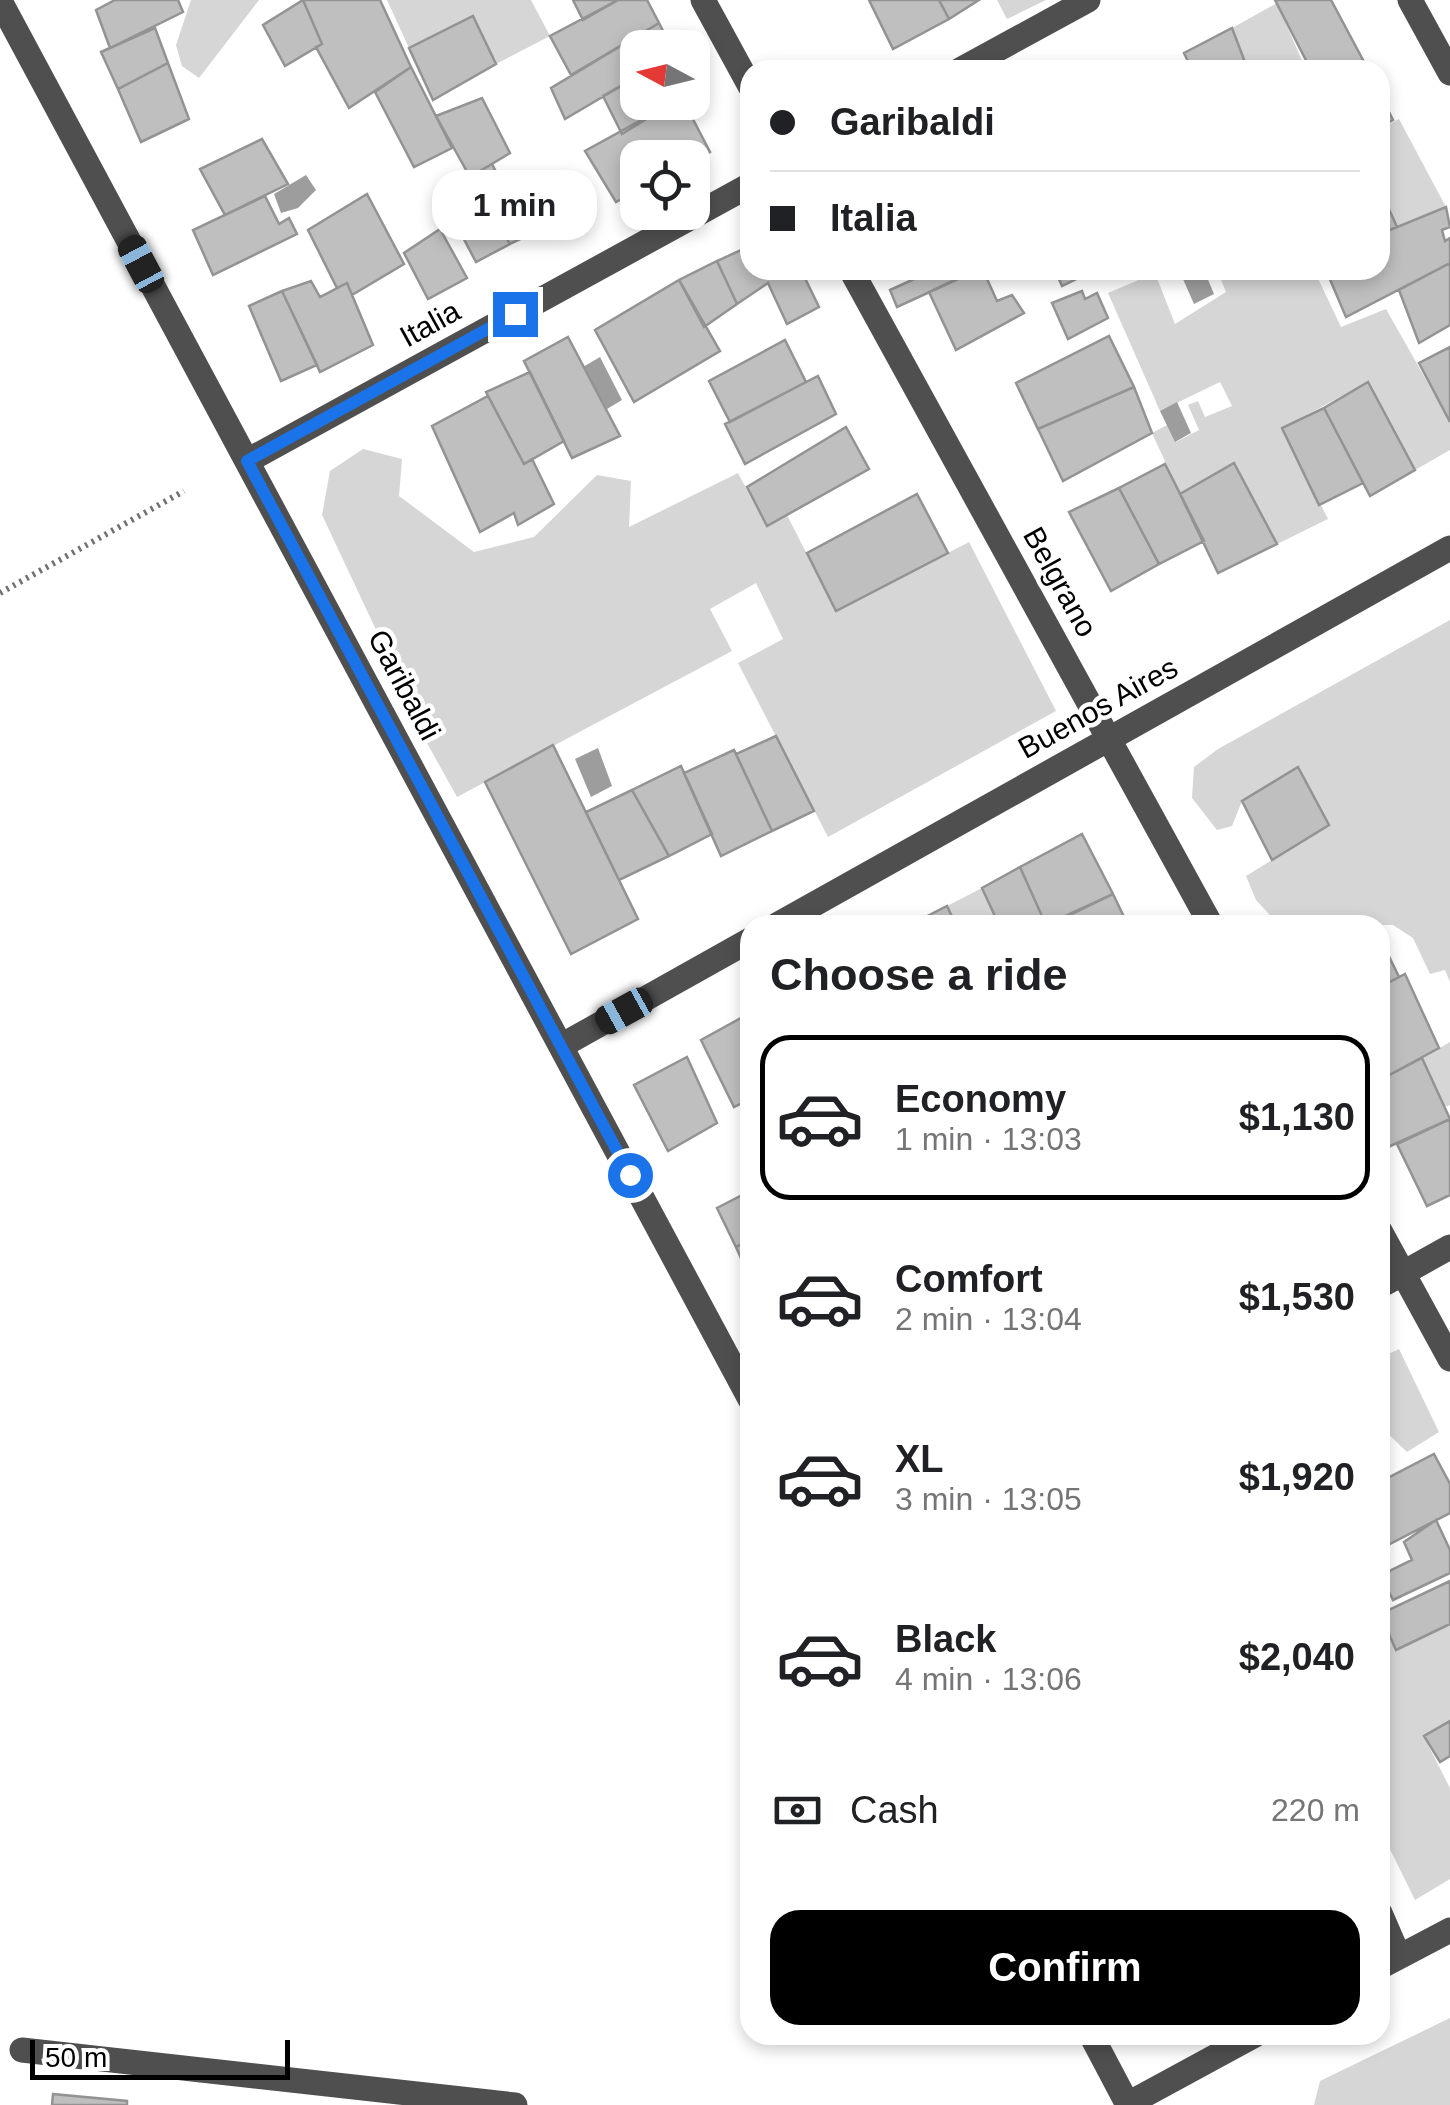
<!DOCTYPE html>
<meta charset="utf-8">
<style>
:root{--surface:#fff;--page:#f2f2f2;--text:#202124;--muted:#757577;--line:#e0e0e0;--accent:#000}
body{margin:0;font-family:Helvetica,sans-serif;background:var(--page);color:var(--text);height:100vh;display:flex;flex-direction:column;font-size:38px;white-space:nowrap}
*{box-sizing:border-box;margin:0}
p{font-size:32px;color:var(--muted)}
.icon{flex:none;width:55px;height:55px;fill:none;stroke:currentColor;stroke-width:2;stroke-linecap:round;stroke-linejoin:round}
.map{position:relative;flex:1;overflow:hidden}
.drawer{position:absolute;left:740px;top:915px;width:650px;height:1130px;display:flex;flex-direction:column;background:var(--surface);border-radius:30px;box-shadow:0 5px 15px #0003}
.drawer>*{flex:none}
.banner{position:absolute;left:740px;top:60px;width:650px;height:220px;border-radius:30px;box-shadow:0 5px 15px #0003;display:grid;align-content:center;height:220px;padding:0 30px;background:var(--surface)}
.needle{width:65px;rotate:277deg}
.buttons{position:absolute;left:620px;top:30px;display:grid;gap:20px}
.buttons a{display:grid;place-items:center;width:90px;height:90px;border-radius:20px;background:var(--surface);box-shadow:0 5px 15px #0003;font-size:50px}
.scale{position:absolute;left:30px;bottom:25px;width:260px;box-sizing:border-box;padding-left:10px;border:5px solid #000;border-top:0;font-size:28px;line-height:35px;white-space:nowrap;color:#000;-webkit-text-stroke:8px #fff;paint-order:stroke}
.end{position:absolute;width:45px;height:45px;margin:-22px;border:12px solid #1a73e8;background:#fff;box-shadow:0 0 0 5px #fff}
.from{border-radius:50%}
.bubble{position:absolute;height:70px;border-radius:30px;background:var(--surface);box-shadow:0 5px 15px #0003;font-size:32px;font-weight:700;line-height:70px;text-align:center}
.car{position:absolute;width:30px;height:60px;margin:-30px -15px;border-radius:12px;box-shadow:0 0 8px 2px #0007;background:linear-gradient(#222 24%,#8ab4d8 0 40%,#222 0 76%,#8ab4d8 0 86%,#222 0)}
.banner b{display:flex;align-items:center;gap:35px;height:95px;font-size:38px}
.banner b+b{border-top:2px solid var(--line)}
.banner i{width:25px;height:25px;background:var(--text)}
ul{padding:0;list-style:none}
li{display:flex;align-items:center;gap:30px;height:165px;margin:0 20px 15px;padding:0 10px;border:5px solid transparent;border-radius:30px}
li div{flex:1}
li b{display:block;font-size:38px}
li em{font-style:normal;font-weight:700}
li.selected{border-color:var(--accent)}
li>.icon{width:90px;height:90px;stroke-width:1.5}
h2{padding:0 30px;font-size:45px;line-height:120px}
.pay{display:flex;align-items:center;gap:25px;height:110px;padding:0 30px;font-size:38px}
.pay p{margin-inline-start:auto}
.primary-button{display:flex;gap:20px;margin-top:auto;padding:20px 30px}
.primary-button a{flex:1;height:115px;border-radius:30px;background:var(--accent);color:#fff;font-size:40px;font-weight:700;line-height:115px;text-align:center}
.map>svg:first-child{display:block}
.green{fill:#d6d6d6}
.water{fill:#9d9d9d}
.building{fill:#bfbfbf;stroke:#939393;stroke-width:2.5}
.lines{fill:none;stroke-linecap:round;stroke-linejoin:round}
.path{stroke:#717171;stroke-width:6;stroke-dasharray:2.5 5;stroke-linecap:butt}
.minor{stroke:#4f4f4f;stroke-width:25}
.route{stroke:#1a73e8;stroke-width:12}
.labels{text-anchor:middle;stroke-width:9;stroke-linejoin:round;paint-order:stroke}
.street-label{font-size:30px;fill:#000;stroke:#fff}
</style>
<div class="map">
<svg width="1450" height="2105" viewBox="0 0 1450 2105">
<rect width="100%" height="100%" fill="#fff"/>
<path class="green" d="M191 0H259L199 78 182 66 176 45Z
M387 0H531L550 36 496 64 472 16 409 48Z
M997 0H1046L1007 19Z
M1277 3 1306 70H1248L1232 28Z
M1399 119 1446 207 1397 227 1380 189V129Z
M1217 270H1314L1341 327 1386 309 1450 422V450L1415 470 1368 382 1282 428 1328 519 1277 544 1234 464 1180 494 1152 433 1167 425 1176 442 1199 430 1188 405 1198 401 1205 417 1232 406 1220 382 1160 411 1108 293 1155 273 1175 324 1226 292Z
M363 449 402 459 399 496 474 552 534 537 597 475 631 481 629 527 738 473 766 526 787 515 836 611 969 542 1056 711 828 837 738 663 783 639 756 583 710 609 732 651 457 797 369 639 378 634 322 515 330 471Z
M1450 620V982L1445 970 1430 974 1413 938 1393 925H1279L1256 900 1246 876 1329 825 1299 767 1242 801 1232 826 1217 830 1192 798 1194 767 1218 749Z
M982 888 999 925H956L947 906Z
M1450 1042V1105L1445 1107 1422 1058Z
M1399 1349 1439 1432 1407 1452 1380 1426V1358Z
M1450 1624V1721L1424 1737 1450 1788V1879L1415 1900 1380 1829V1626L1397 1649Z
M1450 2018V2105H1314L1320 2081Z"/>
<path class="water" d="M306 175 316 190 298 208 281 213 274 194Z
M521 177 538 213 522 222 504 186Z
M1179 270H1204L1214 294 1194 304Z
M600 357 622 400 607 409 583 367Z
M1177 402 1191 433 1175 442 1160 411Z
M598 748 612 786 591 797 575 759Z"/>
<path class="building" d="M178 0 183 12 110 48 96 10 115 0Z
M303 0 322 44 285 66 263 25Z
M303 0H380L411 67 349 108 316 47 322 44Z
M573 0H618L583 20Z
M618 0H647L659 23 571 75 550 36Z
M869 0H939L949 19 893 49Z
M939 0H979L949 19Z
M1275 0H1331L1363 60 1344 70H1311Z
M473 16 496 64 433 100 409 48Z
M659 23 672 48H638V76L565 119 551 88Z
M155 28 168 63 118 89 101 52Z
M1232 28 1248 70H1192L1184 53Z
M1363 60 1368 70H1344Z
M168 63 189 119 141 142 118 89Z
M411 67 452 148 414 167 375 92Z
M638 76V102H674L622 134 603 96Z
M1380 94 1393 120 1380 127Z
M482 98 510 153 470 177 436 116Z
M674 102H684L710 152 692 161V158H638V190L616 202 585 151Z
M262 139 288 184 225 215 200 169Z
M492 164 529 235 510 244 470 177Z
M470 177 510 244 476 262 440 194Z
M1380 189 1397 227 1380 234Z
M367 194 404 264 352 295 347 283 337 288 308 230Z
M265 196 279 224 289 218 297 234 213 275 193 230Z
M1446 207 1450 227 1442 230 1445 241 1450 238V263L1346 317 1326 270H1380V234Z
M440 229 467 278 428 299 404 253Z
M750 246V270H801L819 307 787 324 768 283 737 304 717 261Z
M717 261 737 304 704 327 679 280Z
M1450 263V325L1419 343 1399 290Z
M934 270 971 273 897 307 890 290Z
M975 270H983L997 301 1012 295 1024 313 956 350 929 292Z
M1055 270H1095L1062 286Z
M679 280 720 351 634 402 595 330Z
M311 281 320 297 347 283 373 345 320 372 282 291Z
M282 291 317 365 281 381 249 306Z
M1082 291 1085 299 1097 293 1108 318 1068 339 1052 303Z
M1109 336 1134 387 1038 429 1016 383Z
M568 337 620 436 572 458 524 361Z
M785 340 806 382 730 422 709 381Z
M1450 347V422L1419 363Z
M530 372 564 441 524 464 486 392Z
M818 376 836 414 745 464 725 424Z
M1368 382 1415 470 1370 496 1324 408Z
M1134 387 1152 433 1063 481 1038 429Z
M488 396 524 464 532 459 554 504 518 525 514 513 480 532 432 426Z
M1324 408 1363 483 1319 505 1282 428Z
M846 427 869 469 767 526 747 487Z
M1234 463 1277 544 1218 573 1180 494Z
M1165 464 1204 541 1159 564 1119 488Z
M1119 488 1159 564 1111 591 1069 512Z
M917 494 948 553 836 611 807 553Z
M776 736 814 811 772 831 736 754Z
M553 745 638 919 571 954 485 782Z
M734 750 772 831 721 856 684 773Z
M681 766 712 834 669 856 632 790Z
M1298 767 1329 825 1272 860 1242 801Z
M632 790 669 856 619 880 586 812Z
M1082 834 1113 894 1046 925 1020 867Z
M1020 867 1046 925H999L982 888Z
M1113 894 1125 919 1114 925H1049Z
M947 906 956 925H910Z
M1380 938 1399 977 1380 987Z
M1405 974 1439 1048 1380 1080V987Z
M750 1013V1099L734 1107 701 1040Z
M687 1057 717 1123 668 1151 634 1085Z
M1422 1058 1450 1119 1386 1148 1380 1135V1080Z
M1450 1119V1195L1427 1206 1397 1144Z
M750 1191V1240L736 1247 717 1208Z
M750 1240V1278L736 1247Z
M1434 1454 1450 1484V1513L1384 1547 1380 1482Z
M1436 1520 1450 1550V1573L1393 1600 1381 1575 1412 1560 1404 1542Z
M1450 1581V1624L1396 1650 1380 1614Z
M1450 1721V1756L1440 1762 1424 1736Z
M53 2094 127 2101V2105H52Z"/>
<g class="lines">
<path class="path" d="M0 593 184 491"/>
<path class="minor" d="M703 0 750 86
M1410 0 1450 73
M0 1 750 1399
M960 70 1088 0
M851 270 1211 925
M247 461 750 185
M777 925 1450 548
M561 1046 750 940
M1380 1231 1450 1359
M1380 1286 1450 1247
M1380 1913 1399 1957
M1380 1967 1450 1930
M1091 2035 1128 2105
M22 2050 515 2105
M1128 2104 1255 2035"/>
</g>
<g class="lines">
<path class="route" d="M515 314 247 461 630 1175"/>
</g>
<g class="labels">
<g class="street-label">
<text transform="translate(430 324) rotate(-29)" y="10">Italia</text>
<text transform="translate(1060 582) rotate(61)" y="10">Belgrano</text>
<text transform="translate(404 685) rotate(62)" y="10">Garibaldi</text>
<text transform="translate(1098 708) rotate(-29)" y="10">Buenos Aires</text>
</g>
</g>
</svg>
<div class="buttons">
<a><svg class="needle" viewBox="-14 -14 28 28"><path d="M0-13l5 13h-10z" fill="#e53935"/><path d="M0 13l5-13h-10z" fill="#757577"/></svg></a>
<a><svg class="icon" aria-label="locate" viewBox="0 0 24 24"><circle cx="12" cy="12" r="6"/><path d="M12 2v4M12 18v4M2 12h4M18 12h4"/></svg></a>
</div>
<div class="scale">50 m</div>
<i class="end from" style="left:630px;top:1175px"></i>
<i class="end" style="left:515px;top:314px"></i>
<div class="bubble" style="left:432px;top:170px;width:165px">1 min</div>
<i class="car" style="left:141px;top:264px;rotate:332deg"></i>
<i class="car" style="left:624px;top:1011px;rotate:241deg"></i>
<div class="banner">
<b><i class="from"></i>Garibaldi</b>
<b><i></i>Italia</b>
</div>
<section class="drawer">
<h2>Choose a ride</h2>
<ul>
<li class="selected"><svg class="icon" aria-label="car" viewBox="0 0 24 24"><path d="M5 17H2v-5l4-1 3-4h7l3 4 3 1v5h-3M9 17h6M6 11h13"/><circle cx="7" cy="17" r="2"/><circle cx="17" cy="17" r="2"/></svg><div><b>Economy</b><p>1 min · 13:03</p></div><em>$1,130</em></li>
<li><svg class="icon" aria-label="car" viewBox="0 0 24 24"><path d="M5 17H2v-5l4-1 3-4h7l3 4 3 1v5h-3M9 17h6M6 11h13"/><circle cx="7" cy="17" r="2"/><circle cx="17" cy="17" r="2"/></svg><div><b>Comfort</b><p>2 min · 13:04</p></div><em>$1,530</em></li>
<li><svg class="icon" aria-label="car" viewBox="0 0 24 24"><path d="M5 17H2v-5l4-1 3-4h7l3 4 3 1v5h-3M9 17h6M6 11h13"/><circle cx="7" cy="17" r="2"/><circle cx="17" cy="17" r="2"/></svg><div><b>XL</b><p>3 min · 13:05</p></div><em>$1,920</em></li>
<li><svg class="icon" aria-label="car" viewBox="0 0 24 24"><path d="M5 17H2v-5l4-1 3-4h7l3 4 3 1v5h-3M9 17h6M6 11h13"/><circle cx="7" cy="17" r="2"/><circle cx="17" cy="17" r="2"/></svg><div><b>Black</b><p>4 min · 13:06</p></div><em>$2,040</em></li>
</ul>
<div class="pay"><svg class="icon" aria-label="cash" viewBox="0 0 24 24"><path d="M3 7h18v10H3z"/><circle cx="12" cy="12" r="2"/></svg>Cash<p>220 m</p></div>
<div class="primary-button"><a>Confirm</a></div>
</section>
</div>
